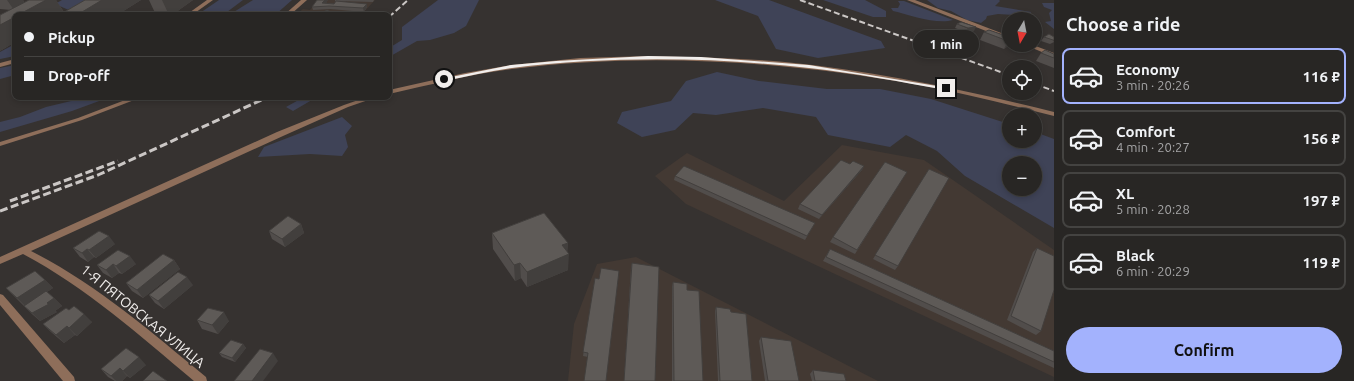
<!DOCTYPE html>
<meta charset="utf-8">
<style>
:root{--surface:#282624;--page:#343231;--text:#f1f3f6;--muted:#a5a5a6;--line:#444341;--accent:#a3b2fd}
body{margin:0;font-family:Ubuntu,sans-serif;background:var(--page);color:var(--text);height:100vh;display:flex;flex-direction:column;font-size:15px;white-space:nowrap}
*{box-sizing:border-box;margin:0}
p{font-size:13px;color:var(--muted)}
.icon{flex:none;width:22px;height:22px;fill:none;stroke:currentColor;stroke-width:2;stroke-linecap:round;stroke-linejoin:round}
.map{position:relative;flex:1;overflow:hidden}
.details{display:flex;flex-direction:column;background:var(--surface);width:300px}
.details>*{flex:none}
.banner{position:absolute;left:12px;top:12px;width:380px;height:88px;border-radius:8px;box-shadow:0 2px 6px #0003,0 0 0 1px var(--line);display:grid;align-content:center;height:88px;padding:0 12px;background:var(--surface)}
.needle{width:26px;rotate:190deg}
.controls{position:absolute;left:1002px;top:12px;display:grid;gap:8px}
.controls a{display:grid;place-items:center;width:40px;height:40px;border-radius:50%;background:var(--surface);box-shadow:0 2px 6px #0003,0 0 0 1px var(--line);font-size:20px}
.end{position:absolute;width:18px;height:18px;margin:-9px;border:5px solid #f1eeec;background:#111;box-shadow:0 0 0 2px #111}
.from{border-radius:50%}
.bubble{position:absolute;height:28px;border-radius:14px;background:var(--surface);box-shadow:0 2px 6px #0003,0 0 0 1px var(--line);font-size:13px;font-weight:700;line-height:28px;text-align:center}
.banner b{display:flex;align-items:center;gap:14px;height:38px;font-size:15px}
.banner b+b{border-top:1px solid var(--line)}
.banner i{width:10px;height:10px;background:var(--text)}
ul{padding:0;list-style:none}
li{display:flex;align-items:center;gap:12px;height:56px;margin:0 8px 6px;padding:0 4px;border:2px solid var(--line);border-radius:8px}
li div{flex:1}
li b{display:block;font-size:15px}
li em{font-style:normal;font-weight:700}
li.selected{border-color:var(--accent)}
li>.icon{width:36px;height:36px;stroke-width:1.5}
h2{padding:0 12px;font-size:18px;line-height:48px}
.primary-button{display:flex;gap:8px;margin-top:auto;padding:8px 12px}
.primary-button a{flex:1;height:46px;border-radius:24px;background:var(--accent);color:#111;font-size:16px;font-weight:700;line-height:46px;text-align:center}
main{display:flex;flex:1;min-height:0}
.map>svg:first-child{display:block}
.built{fill:#433933}
.green{fill:#3f4357;fill-rule:evenodd}
.lines{fill:none;stroke-linecap:round;stroke-linejoin:round}
.minor{fill:#8e6e5a;fill-rule:evenodd}
.tertiary{fill:#8e6e5a;fill-rule:evenodd}
.rail-far1{stroke:#cbc7c5;stroke-width:2;stroke-dasharray:6 3;stroke-linecap:butt}
.rail{stroke:#cbc7c5;stroke-width:3;stroke-dasharray:8 3.5;stroke-linecap:butt}
.wall{fill:#514d4b}
.shaded-wall{fill:#423f3d}
.building{fill:#5e5a57;stroke:#423f3d}
.route{fill:#f1eeec}
.labels{text-anchor:middle;stroke-width:3;stroke-linejoin:round;paint-order:stroke}
.near-street-label{font-size:14px;fill:#f1eeec;stroke:#363230}
</style>
<main>
<div class="map">
<svg width="1054" height="381" viewBox="0 0 1054 381">
<rect width="100%" height="100%" fill="#363230"/>
<path class="built" d="M318 0H375L361 15H296L303 9 310 10Z
M842 145 924 160 1054 250V377L686 204 655 176 687 153 784 201Z
M636 257 878 381H568L574 324 597 264Z"/>
<path class="green" d="M62 0H121L71 11 55 4Z
M219 0H243L223 15H197Z
M253 0H292L275 15H229Z
M438 0H479L466 26 454 33 430 40 417 41 389 57V48L402 40V27Z
M715 0H769L881 41 885 48 818 58 776 49 758 16Z
M823 0H865L886 11V17H873Z
M927 0H999L1000 1 995 6 1031 12 1029 16 998 14 987 16 986 19 981 23 967 20 951 11 938 8Z
M898 1H904L953 20C937 25 910 15 893 11L891 8H898L900 4Z
M1042 3H1054V29L1045 22 1051 21 1049 13 1052 10 1044 7Z
M15 44V56L0 59V52Z
M15 65V75L0 79V68Z
M717 72 759 81 827 89H880L931 99 1009 124V141H1035V132L1054 139V228L965 176 937 151 906 135 890 147 828 135 816 117 763 108 716 115 693 113 675 130 642 137 617 123 622 112 671 101 686 81ZM1009 163H1035V189H1009Z
M88 97H110L72 111 0 132V122L20 117 46 107Z
M304 97H317L293 111 286 107Z
M342 117 352 126 345 135 348 147 342 156 310 154 258 157 264 147Z"/>
<g class="lines">
<path class="minor" d="M207 0H213L192 15H186Z
M907 0H915L1009 36V40Z
M1025 45H1033L1054 53V57Z
M648 56C694 57 740 58 785 62 876 71 965 90 1054 112V116C1009 105 964 93 919 85 783 61 649 52 512 69 470 74 430 85 389 94V90L465 73 512 65 580 58Z
M15 59V63L0 67V63Z
M367 97H377L348 107 283 136 31 251C96 284 150 331 206 377L207 381H194C139 335 87 288 23 254L0 264V257L277 132 344 105Z
M0 294 3 295 74 377 75 381H63L0 305Z"/>
<path class="tertiary" d="M301 0H307L290 15H284Z
M133 97H142L82 120 0 146V142L78 118Z"/>
<path class="rail-far1" d="M800 0 1009 75
M389 17 408 0
M1035 84 1054 91
M266 98 268 97"/>
<path class="rail" d="M10 201 118 161
M0 211 98 175 268 97"/>
</g>
<path class="wall" d="M0 0H23L25 3 29 0H56L64 12 85 0H141L117 15H15V42L0 51 11 10 0 9Z
M149 0H193L172 15H156Z
M328 0 326 3 367 7 364 12 330 9 313 10 312 7Z
M335 0H374L373 2 335 1Z
M957 24 974 31 966 32 955 28Z
M1008 24H1009V29L1006 28Z
M984 32 1009 37V45L1008 46 1004 49 980 40Z
M1049 34 1054 42 1050 44 1041 41 1044 37Z
M1041 53 1054 54V68L1036 61Z
M850 164 864 166 862 170 819 219 798 209 800 204Z
M929 169 898 266 895 270 873 259Z
M907 172 855 254 830 242 833 237Z
M675 176 815 223 805 240 674 180Z
M301 224 304 233 285 247 272 239 269 231Z
M492 233 568 243 567 252 568 270 527 287 521 278 515 281 493 249Z
M115 244 96 258 94 257 88 262 80 257 73 248Z
M1037 248 1041 331 1036 335 1007 320 1033 252Z
M830 249 1054 351V368L823 261Z
M174 260 180 269 143 298 132 291 126 283Z
M632 263 655 381H624L631 267Z
M136 264 122 274 119 273 112 278 103 273 97 265Z
M595 278 588 357 583 356Z
M45 280 53 288 47 292 54 298 62 306 55 311 57 312 40 321 32 314 6 288Z
M673 282 703 381H672V286Z
M193 285 164 309 155 303 149 295Z
M716 307 731 312 752 381H718L715 311Z
M69 310 92 322 77 336 75 335 64 343 51 332 43 324Z
M197 320 229 321 218 334 202 329Z
M761 337 799 381H765L759 341Z
M243 344 246 348 235 362 222 357 219 353Z
M146 365 130 378 127 376 122 381H115L108 377 101 369Z
M813 370 846 381H812L810 374Z"/>
<path class="shaded-wall" d="M7 0H23L25 4 14 10Z
M46 0H56L65 14 63 15H18Z
M102 0H141L117 15H77Z
M162 0H193L172 15H169Z
M325 0H328L324 6 322 3Z
M367 4V7L364 12 363 8Z
M15 17V42L0 51V25Z
M976 27 974 31 966 32 968 28Z
M1008 41H1009V45L1008 46 1004 49Z
M864 166 862 170 819 219 822 215Z
M301 224 304 233 285 247 282 239Z
M109 236 115 244 96 258 89 250Z
M568 243 567 255 569 254 568 270 527 287V272L562 245Z
M87 249 94 257 88 262 82 253Z
M130 256 136 264 122 274 116 266Z
M174 260 180 269 143 298 137 290Z
M520 263 521 278 515 281 514 265Z
M113 264 119 273 112 278 106 270Z
M187 277 193 285 164 309 158 301Z
M45 280 53 288 25 306 17 298Z
M54 298 62 306 55 311 57 312 40 321 32 313Z
M224 312 229 321 218 334 212 325Z
M84 314 92 322 77 336 69 328Z
M67 326 75 335 64 343 56 335Z
M243 344 246 348 235 362 232 358Z
M273 353 278 361 263 381H252Z
M139 357 146 365 130 378 123 371Z
M120 368 127 376 122 381H116L111 376Z"/>
<path class="building" d="M29 0H46L18 15H15V17L0 25V15Z
M85 0H102L77 15H59Z
M317 0H325L322 3 334 4 336 1 367 4 363 8 329 6 312 7Z
M327 10 338 15H325L321 13Z
M961 22 976 27 968 28 957 24Z
M989 30 1009 37V41H1008L984 32Z
M1049 34 1054 37V40H1053L1044 37Z
M1045 50 1054 54V58L1041 53Z
M841 160 850 164 853 161 864 166 822 215 800 204Z
M885 162 907 172 857 250 833 237Z
M684 166 815 223 807 236 675 176Z
M929 169 949 178 898 266 875 255Z
M544 213 568 243 562 245 569 254 527 272 520 263 514 265 492 233Z
M288 216 301 224 282 239 269 231Z
M99 231 109 236 89 250 87 249 82 253 73 248Z
M1037 248 1054 256V290L1041 331 1011 316Z
M830 249 1054 351V362L826 257Z
M118 250 130 256 116 266 113 264 106 270 97 265Z
M163 254 174 260 137 290 126 283Z
M632 263 659 267 655 381H624Z
M601 268 619 271 606 381H584L588 353 583 352 595 278 599 279Z
M35 271 45 280 17 298 6 288Z
M178 272 187 277 158 301 149 295Z
M673 282 687 284V290L699 291 703 381H674Z
M46 291 54 298 47 303 49 304 32 313 24 306Z
M74 306 84 314 69 328 67 326 56 335 43 324 66 308 69 310Z
M716 307 730 309 731 312 746 314 752 381H720Z
M208 308 224 312 212 325 197 320Z
M761 337 791 341 799 381H768Z
M231 340 243 344 232 358 219 353Z
M126 348 139 357 123 371 120 368 111 376 101 369Z
M260 349 273 353 252 381H234Z
M813 370 844 374 846 381H815Z
M153 371 167 381H143Z"/>
<path class="route" d="M648 56 701 57 809 65 949 88 946 90C901 82 855 73 809 68 711 57 610 56 512 68 489 71 466 77 444 81L441 79 511 65 556 61Z"/>
<g class="labels">
<g class="near-street-label">
<text transform="translate(143 316) rotate(39)" y="5">1-Я ПЯТОВСКАЯ УЛИЦА</text>
</g>
</g>
</svg>
<div class="controls">
<a><svg class="needle" viewBox="-14 -14 28 28"><path d="M0-13l5 13h-10z" fill="#e53935"/><path d="M0 13l5-13h-10z" fill="#a5a5a6"/></svg></a>
<a><svg class="icon" aria-label="locate" viewBox="0 0 24 24"><circle cx="12" cy="12" r="6"/><path d="M12 2v4M12 18v4M2 12h4M18 12h4"/></svg></a>
<a>+</a>
<a>−</a>
</div>
<i class="end from" style="left:444px;top:79px"></i>
<i class="end" style="left:946px;top:88px"></i>
<div class="bubble" style="left:913px;top:30px;width:66px">1 min</div>
<div class="banner">
<b><i class="from"></i>Pickup</b>
<b><i></i>Drop-off</b>
</div>
</div>
<section class="details">
<h2>Choose a ride</h2>
<ul>
<li class="selected"><svg class="icon" aria-label="car" viewBox="0 0 24 24"><path d="M5 17H2v-5l4-1 3-4h7l3 4 3 1v5h-3M9 17h6M6 11h13"/><circle cx="7" cy="17" r="2"/><circle cx="17" cy="17" r="2"/></svg><div><b>Economy</b><p>3 min · 20:26</p></div><em>116 ₽</em></li>
<li><svg class="icon" aria-label="car" viewBox="0 0 24 24"><path d="M5 17H2v-5l4-1 3-4h7l3 4 3 1v5h-3M9 17h6M6 11h13"/><circle cx="7" cy="17" r="2"/><circle cx="17" cy="17" r="2"/></svg><div><b>Comfort</b><p>4 min · 20:27</p></div><em>156 ₽</em></li>
<li><svg class="icon" aria-label="car" viewBox="0 0 24 24"><path d="M5 17H2v-5l4-1 3-4h7l3 4 3 1v5h-3M9 17h6M6 11h13"/><circle cx="7" cy="17" r="2"/><circle cx="17" cy="17" r="2"/></svg><div><b>XL</b><p>5 min · 20:28</p></div><em>197 ₽</em></li>
<li><svg class="icon" aria-label="car" viewBox="0 0 24 24"><path d="M5 17H2v-5l4-1 3-4h7l3 4 3 1v5h-3M9 17h6M6 11h13"/><circle cx="7" cy="17" r="2"/><circle cx="17" cy="17" r="2"/></svg><div><b>Black</b><p>6 min · 20:29</p></div><em>119 ₽</em></li>
</ul>
<div class="primary-button"><a>Confirm</a></div>
</section>
</main>
